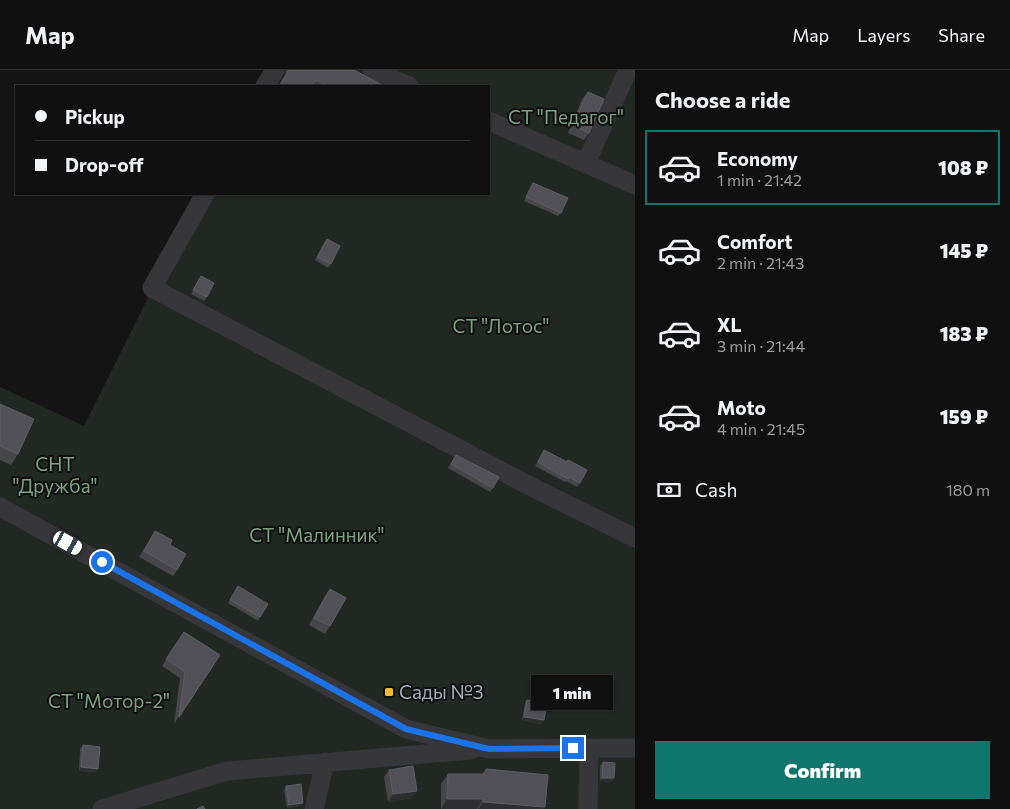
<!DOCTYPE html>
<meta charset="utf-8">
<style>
:root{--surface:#101010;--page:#1e1e1e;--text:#f1f3f6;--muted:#9c9d9f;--line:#303030;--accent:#0f766e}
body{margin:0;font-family:Commissioner,sans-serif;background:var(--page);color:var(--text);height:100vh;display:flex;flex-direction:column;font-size:19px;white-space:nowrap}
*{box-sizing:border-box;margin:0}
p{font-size:16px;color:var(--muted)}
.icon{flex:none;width:28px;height:28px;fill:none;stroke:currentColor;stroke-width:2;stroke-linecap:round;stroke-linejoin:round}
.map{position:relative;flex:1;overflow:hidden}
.drawer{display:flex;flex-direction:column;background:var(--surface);width:375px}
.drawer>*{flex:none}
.hud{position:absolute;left:15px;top:15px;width:475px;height:110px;border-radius:0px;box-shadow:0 1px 4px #0004,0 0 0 1px var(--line);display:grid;align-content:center;height:110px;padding:0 20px;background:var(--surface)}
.end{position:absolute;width:22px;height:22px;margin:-11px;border:6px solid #1a73e8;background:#fff;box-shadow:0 0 0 2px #fff}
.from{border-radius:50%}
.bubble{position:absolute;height:35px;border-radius:0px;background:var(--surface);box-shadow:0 1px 4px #0004,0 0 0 1px var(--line);font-size:16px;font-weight:800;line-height:35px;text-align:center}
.car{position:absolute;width:15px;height:30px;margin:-15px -8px;border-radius:6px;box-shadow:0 0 4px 1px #0007;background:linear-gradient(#fff 24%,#345 0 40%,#fff 0 76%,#345 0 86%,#fff 0)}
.hud b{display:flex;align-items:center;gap:18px;height:48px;font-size:19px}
.hud b+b{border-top:1px solid var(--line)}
.hud i{width:12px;height:12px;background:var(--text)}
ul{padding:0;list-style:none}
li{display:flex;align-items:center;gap:15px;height:75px;margin:0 10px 8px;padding:0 10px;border:2px solid transparent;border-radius:0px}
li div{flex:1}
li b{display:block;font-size:19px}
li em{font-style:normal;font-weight:800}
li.selected{border-color:var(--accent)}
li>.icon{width:45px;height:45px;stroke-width:1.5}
h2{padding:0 20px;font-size:22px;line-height:60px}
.pay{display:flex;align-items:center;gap:12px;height:55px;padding:0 20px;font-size:19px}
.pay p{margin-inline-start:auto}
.button{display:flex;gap:10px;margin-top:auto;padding:10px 20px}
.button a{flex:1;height:58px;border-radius:0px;background:var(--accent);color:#fff;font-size:20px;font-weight:800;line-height:58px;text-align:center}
header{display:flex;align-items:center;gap:30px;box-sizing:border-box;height:70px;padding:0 25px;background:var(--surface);border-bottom:1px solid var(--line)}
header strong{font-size:24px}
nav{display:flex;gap:28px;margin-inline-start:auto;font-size:18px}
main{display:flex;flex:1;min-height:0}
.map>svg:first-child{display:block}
.green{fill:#212922}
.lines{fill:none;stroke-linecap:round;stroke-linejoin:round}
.minor{stroke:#36363b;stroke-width:19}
.wall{fill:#46464b}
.shaded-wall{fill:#2e2e31}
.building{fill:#515157;stroke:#5e5f66}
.route{stroke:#1a73e8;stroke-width:6}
.poi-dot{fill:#f2be31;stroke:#101011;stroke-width:2}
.labels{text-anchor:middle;stroke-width:4;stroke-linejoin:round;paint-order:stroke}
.park-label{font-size:19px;fill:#7da282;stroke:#101011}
.poi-label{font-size:19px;fill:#a6aab7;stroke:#101011;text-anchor:start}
</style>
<header>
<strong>Map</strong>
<nav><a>Map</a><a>Layers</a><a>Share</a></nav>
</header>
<main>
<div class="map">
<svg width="635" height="739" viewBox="0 0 635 739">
<rect width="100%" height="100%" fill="#151516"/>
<path class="green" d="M266 0H635V739H0V317L84 356 148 228 149 215 198 124H489V16H257Z"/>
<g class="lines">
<path class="minor" d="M372 0 409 16
M265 16 275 0
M489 51 635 115
M586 93 628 0
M205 124 152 218 530 416 635 468
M0 437 406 659 489 679 635 678
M102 739 227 701 471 680
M314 739 325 692
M588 739 589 678"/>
</g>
<path class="wall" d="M286 0H354L384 16H278L285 6Z
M588 22 589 63 584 70 568 63 582 29Z
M533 113 561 143 558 146 524 131Z
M327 169 331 194 328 198 315 190Z
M201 206 207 227 204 231 191 224Z
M0 334 18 384 11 395 0 390Z
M544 380 580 413 577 417 566 411 565 412 535 396Z
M456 385 493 418 490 422 448 398Z
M155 461 170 475 177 500 173 506 139 487Z
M238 516 260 547 258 551 228 533Z
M330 519V556L325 564 309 555 325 526Z
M184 562 220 585 174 654 180 608 162 596Z
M527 630 544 650 541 654 522 650 525 633Z
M83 675 98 699 96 702 79 701 80 679Z
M603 692 612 712 600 711V696Z
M486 699 544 739H441V714L448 704H482Z
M389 700 412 728 388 732 384 707Z
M286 716 303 733 301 736 287 738 284 720Z"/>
<path class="shaded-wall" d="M524 647 544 650 541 654 522 650Z
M81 697 98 699 96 702 79 701Z
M602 708H614L612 712 600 711Z
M417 721 412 728 388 732 393 724Z
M447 729H483L477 739H441Z
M483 732 545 737 544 739H478Z
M303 733 301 736 287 738 289 735Z"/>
<path class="building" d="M289 0H354L384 16H328L316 10 313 16H285H286L281 13Z
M588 22 604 29 589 63 573 55Z
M533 113 568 128 561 143 526 127Z
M327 169 340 176 331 194 317 187Z
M201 206 214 213 207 227 193 220Z
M0 334 34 349 18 384 0 376Z
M544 380 567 392 568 390 587 400 580 413 569 407 568 409 538 392Z
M456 385 499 407 493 418 451 394Z
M155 461 172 470 170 475 186 484 177 500 144 481Z
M238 516 268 534 260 547 230 530Z
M330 519 346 528 330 556 314 548Z
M184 562 220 585 179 647 185 602 166 589Z
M527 630 547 633 544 650 524 647Z
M83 675 100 677 98 699 81 697Z
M603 692 615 693 614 708H602Z
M413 696 417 721 393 724 389 700Z
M486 699 548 705 545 737 483 732V729H447L448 704H485Z
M301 714 303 733 289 735 286 716Z
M203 736 205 739H197Z"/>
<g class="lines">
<path class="route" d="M102 492 406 659 489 679 573 678"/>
</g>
<rect class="poi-dot" x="384" y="617" width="10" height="10" rx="2.5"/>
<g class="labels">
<g class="park-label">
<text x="566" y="54">СТ "Педагог"</text>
<text x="501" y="263">СТ "Лотос"</text>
<text x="55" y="401">СНТ<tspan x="55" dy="22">"Дружба"</tspan></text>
<text x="317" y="472">СТ "Малинник"</text>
<text x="109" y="638">СТ "Мотор-2"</text>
</g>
<g class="poi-label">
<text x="399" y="629">Сады №3</text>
</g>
</g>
</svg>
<i class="end from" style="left:102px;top:492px"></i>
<i class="end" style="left:573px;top:678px"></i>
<div class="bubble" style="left:531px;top:605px;width:82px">1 min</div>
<i class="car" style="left:68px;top:473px;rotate:119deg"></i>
<div class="hud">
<b><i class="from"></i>Pickup</b>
<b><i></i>Drop-off</b>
</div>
</div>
<section class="drawer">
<h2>Choose a ride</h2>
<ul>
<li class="selected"><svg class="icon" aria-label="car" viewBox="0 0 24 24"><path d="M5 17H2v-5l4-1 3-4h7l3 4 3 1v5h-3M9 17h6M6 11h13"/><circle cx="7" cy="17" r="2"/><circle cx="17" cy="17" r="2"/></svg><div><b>Economy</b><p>1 min · 21:42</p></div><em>108 ₽</em></li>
<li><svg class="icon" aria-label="car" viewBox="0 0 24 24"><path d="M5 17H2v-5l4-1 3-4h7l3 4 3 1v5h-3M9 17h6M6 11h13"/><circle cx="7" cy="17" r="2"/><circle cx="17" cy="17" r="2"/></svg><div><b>Comfort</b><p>2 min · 21:43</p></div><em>145 ₽</em></li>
<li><svg class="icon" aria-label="car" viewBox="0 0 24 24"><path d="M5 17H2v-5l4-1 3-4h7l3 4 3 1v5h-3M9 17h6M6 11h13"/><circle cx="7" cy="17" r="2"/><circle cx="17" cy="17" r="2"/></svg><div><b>XL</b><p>3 min · 21:44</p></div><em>183 ₽</em></li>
<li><svg class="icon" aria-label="car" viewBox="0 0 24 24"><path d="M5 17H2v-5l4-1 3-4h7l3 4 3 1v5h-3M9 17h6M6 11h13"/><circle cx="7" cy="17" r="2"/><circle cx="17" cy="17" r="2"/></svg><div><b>Moto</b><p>4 min · 21:45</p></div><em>159 ₽</em></li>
</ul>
<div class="pay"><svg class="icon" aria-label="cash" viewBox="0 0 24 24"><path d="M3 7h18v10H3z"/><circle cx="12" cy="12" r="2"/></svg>Cash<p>180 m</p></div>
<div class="button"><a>Confirm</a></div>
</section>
</main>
